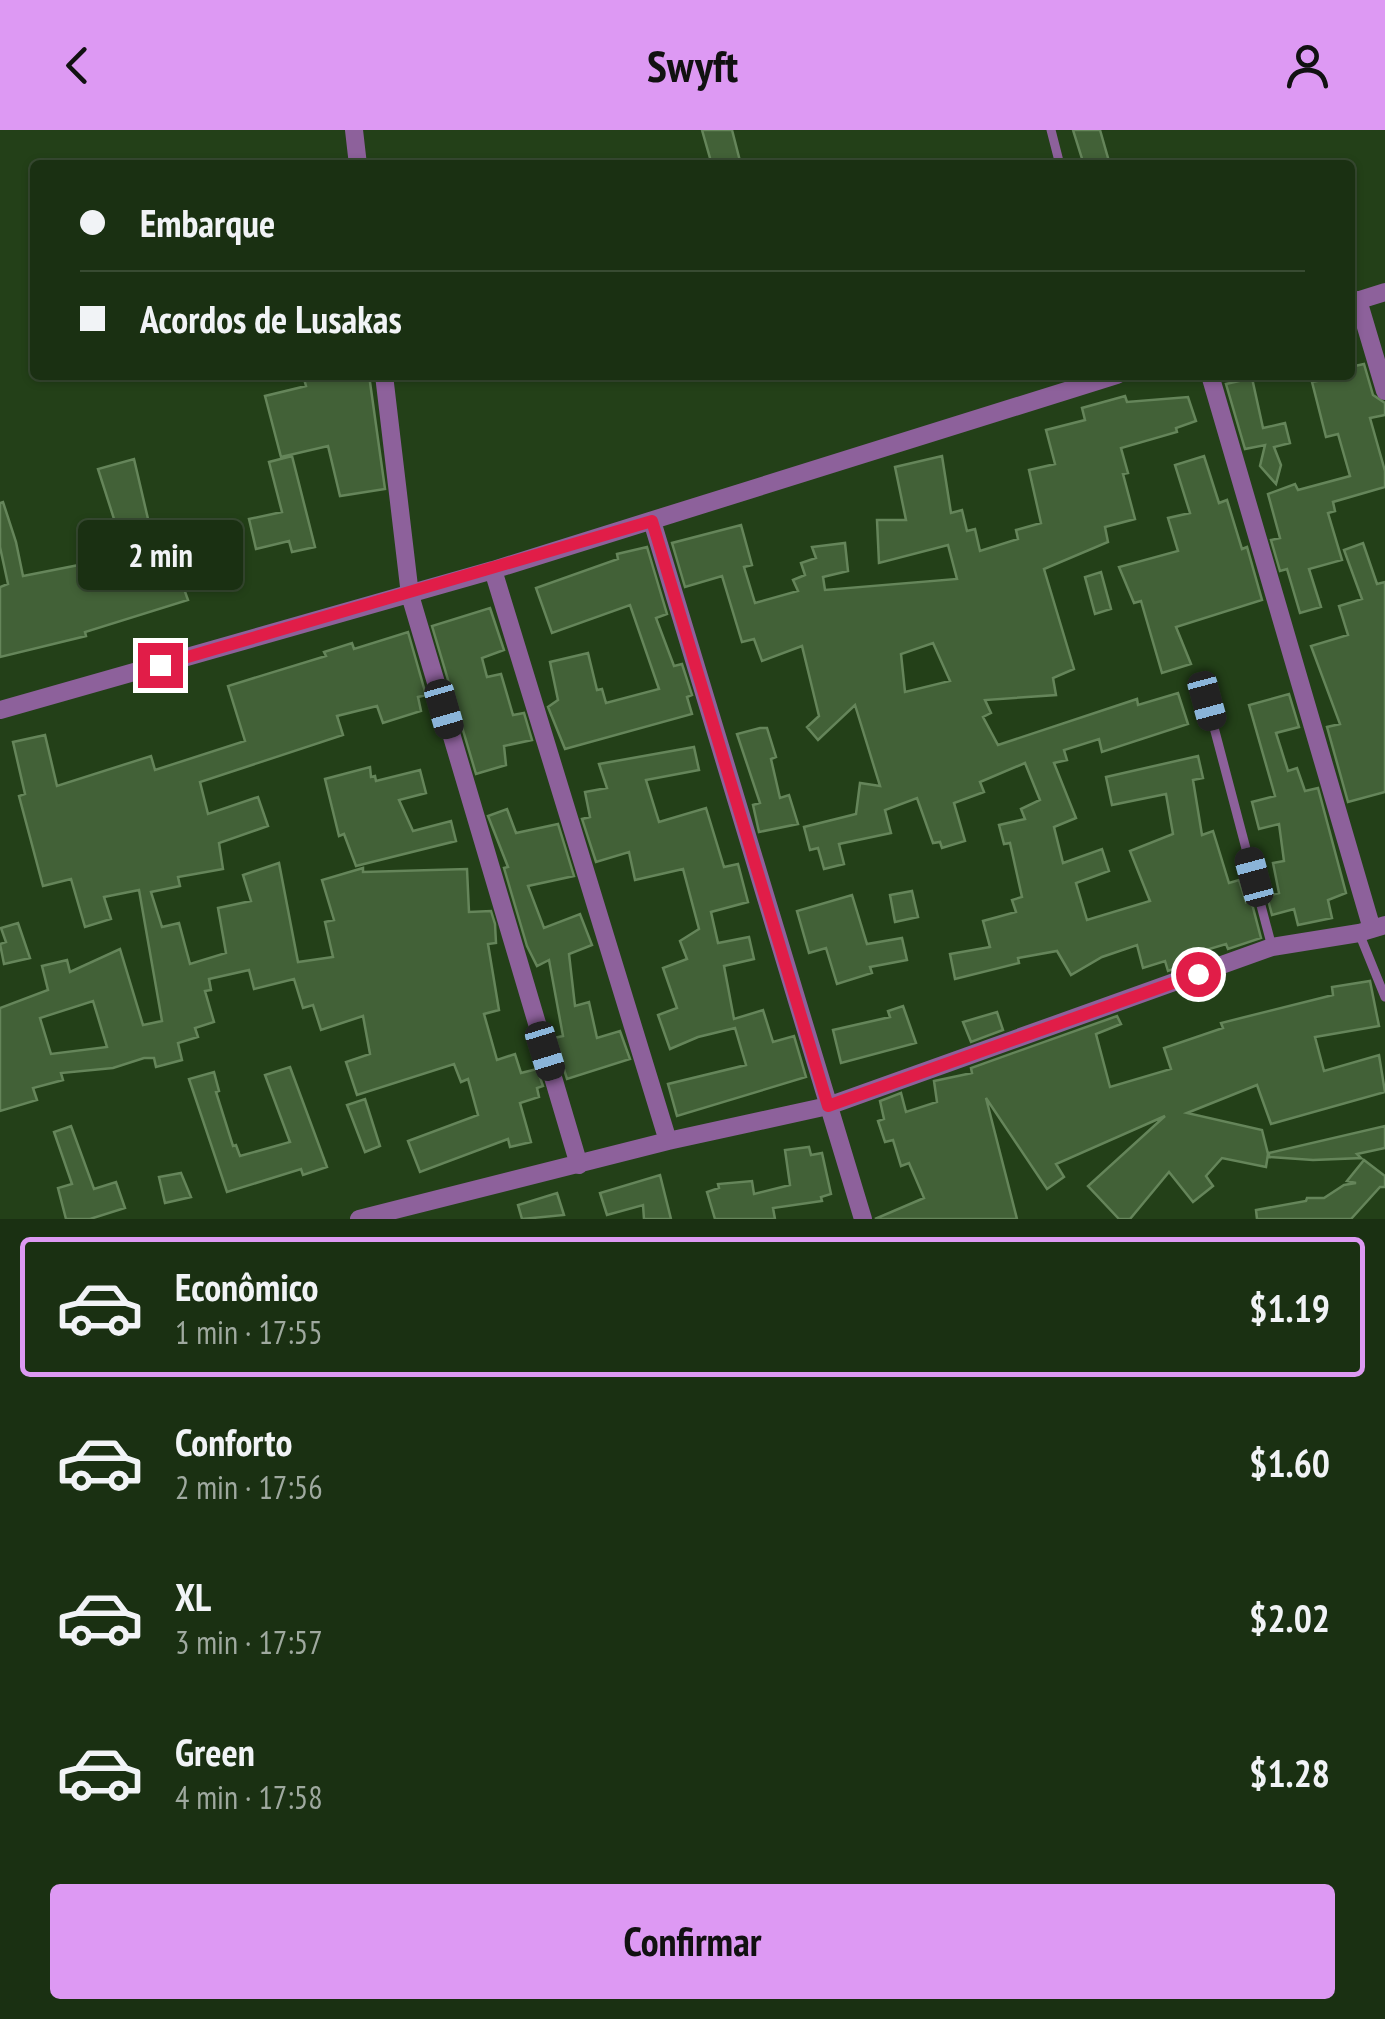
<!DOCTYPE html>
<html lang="pt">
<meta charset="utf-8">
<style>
:root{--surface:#1a3012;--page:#23381b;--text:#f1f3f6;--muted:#9fa99f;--line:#384b32;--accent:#dd99f3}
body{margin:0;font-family:"PT Sans Narrow",sans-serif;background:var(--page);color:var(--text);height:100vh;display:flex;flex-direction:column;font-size:38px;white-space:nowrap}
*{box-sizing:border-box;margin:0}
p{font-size:32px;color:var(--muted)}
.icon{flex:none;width:55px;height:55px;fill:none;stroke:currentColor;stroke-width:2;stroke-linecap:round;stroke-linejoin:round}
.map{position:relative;height:1089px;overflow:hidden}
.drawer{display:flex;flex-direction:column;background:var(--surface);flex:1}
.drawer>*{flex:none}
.banner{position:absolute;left:30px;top:30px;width:1325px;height:220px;border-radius:10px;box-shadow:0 2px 8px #0004,0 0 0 2px var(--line);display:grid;align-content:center;height:220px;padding:0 50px;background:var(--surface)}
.end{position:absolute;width:45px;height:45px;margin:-22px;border:12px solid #e11d48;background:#fff;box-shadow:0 0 0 5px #fff}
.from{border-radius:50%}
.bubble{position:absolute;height:70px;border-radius:10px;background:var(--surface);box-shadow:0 2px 8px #0004,0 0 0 2px var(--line);font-size:32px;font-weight:600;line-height:70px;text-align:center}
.car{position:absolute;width:30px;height:60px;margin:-30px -15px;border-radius:12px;box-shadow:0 0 8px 2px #0007;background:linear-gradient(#222 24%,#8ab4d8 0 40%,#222 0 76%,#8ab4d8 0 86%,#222 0)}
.banner b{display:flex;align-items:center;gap:35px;height:95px;font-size:38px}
.banner b+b{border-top:2px solid var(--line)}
.banner i{width:25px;height:25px;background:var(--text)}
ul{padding:18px 0 0;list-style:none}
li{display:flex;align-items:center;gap:30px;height:140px;margin:0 20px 15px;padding:0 30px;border:5px solid transparent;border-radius:10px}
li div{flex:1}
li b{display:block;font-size:38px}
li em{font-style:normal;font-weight:600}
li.on{border-color:var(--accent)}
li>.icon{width:90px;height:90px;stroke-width:1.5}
.button{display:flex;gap:20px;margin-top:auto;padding:20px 50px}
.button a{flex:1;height:115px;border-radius:10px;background:var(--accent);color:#111;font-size:40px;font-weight:600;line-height:115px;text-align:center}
header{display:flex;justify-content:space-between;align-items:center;height:130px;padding:0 50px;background:var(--accent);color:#111;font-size:45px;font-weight:600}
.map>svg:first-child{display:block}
.building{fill:#426137;stroke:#65855a;stroke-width:2.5;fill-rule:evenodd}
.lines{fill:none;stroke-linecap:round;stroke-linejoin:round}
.service{stroke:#8d619b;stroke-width:9}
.minor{stroke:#8d619b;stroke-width:18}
.route{stroke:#e11d48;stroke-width:12}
</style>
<header><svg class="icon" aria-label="back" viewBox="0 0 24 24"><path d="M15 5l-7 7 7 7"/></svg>Swyft<svg class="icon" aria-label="person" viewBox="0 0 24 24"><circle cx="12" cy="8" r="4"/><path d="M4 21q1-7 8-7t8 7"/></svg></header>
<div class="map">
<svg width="1385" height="1089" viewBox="0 0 1385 1089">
<rect width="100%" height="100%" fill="#234018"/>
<path class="building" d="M702 0H732L741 35H712Z
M1073 0H1100L1110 35H1084Z
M1364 234 1373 265 1385 273V285L1370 288 1385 341V357L1333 372 1335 381 1328 383 1342 430 1309 439 1321 477 1300 483 1287 439 1280 441 1271 410 1280 408 1268 364 1295 354 1298 360 1350 346 1338 304 1326 307 1312 252 1322 250 1321 245H1350V237Z
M303 245H369L385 359 340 366 328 316 281 327 265 266 306 256Z
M1252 248 1263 298 1285 293 1290 313 1274 317 1281 335 1276 354 1260 336 1265 315 1245 319 1226 254Z
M1125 266 1127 272 1188 267 1196 291 1176 298 1177 302 1121 318 1128 343 1123 344 1135 389 1105 397 1108 412 1044 439 1074 539 1053 548 1056 565 985 570 991 583 983 587 998 615 1137 569 1138 575 1178 563 1188 594 1102 622 1099 609 1064 620 1067 630 1054 633 1076 688 1054 697 1063 733 1102 719 1109 741 1076 753 1087 790 1150 771 1130 721 1173 704 1166 664 1112 675 1106 647 1198 626 1203 648 1193 650 1202 705 1213 701 1229 753 1239 750 1246 772 1251 770 1261 808 1228 819 1226 814 1189 825 1191 833 1168 841 1165 831 1143 838 1137 815 1102 827 1071 845 1057 821 1018 828 1019 833 955 849 950 824 990 817 983 791 1016 782 1012 770 1022 767 1010 713 1004 714 999 695 1025 689 1021 679 1040 670 1025 633 980 652 984 662 954 673 965 711 942 718 940 712 933 713 917 668 885 680 891 703 839 714 844 734 824 739 818 718 810 720 804 697 856 684 860 653 880 656 855 575 818 610 807 597 819 586 802 516 762 531 754 509 742 512 722 446 685 457 672 413 741 395 752 435 744 437 755 473 798 461 793 450 805 445 801 433 816 428 812 417 845 413 848 441 823 447 825 460 957 449 948 415 879 433 877 390H906L895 337 942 326 951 383 962 380 967 401 975 399 980 421 1018 409 1016 400 1041 393 1029 340 1055 334 1046 300 1085 290 1082 278ZM933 513 950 551 905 562 901 524Z
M292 326 315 417 292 422 289 411 256 419 249 389 282 382 269 332Z
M1204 326 1219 373 1227 370 1242 419 1247 417 1262 470 1176 497 1191 534 1162 543 1141 471 1134 473 1119 437 1178 421 1168 388 1190 383 1175 335Z
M134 329 159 436 174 431 188 470 85 502 86 506 0 527V457L8 454 0 417V373L3 372 16 412 23 446 99 431 91 398 115 392 98 339Z
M1363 413 1377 454 1385 452V662L1348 672 1327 597 1340 594 1311 516 1348 505 1339 476 1362 469 1344 420Z
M647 417 667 484 656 488 674 536 682 534 692 565 687 567 692 584 565 619 548 577 558 570 550 532 588 523 597 560 602 559 606 573 659 559 630 475 552 503 536 458 618 429 617 424Z
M1101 442 1111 479 1095 484 1085 447Z
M490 478 504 520 482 528 487 547 501 544 513 585 524 583 532 610 504 616 506 635 476 644 432 496Z
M408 502 426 565 418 567 421 581 383 593 377 576 337 586 343 605 200 652 208 684 258 667 268 696 219 713 223 739 178 747 180 756 151 762 162 797 179 793 190 834 226 823 218 778 251 771 243 745 279 733 298 832 333 827 325 792 334 790 322 750 363 738V742L467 739 469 782 491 781 495 794 496 813 488 814 499 880 484 884 497 930 515 924 521 943 537 939 543 956 537 958 539 967 520 973 531 1012 510 1017 508 1009 420 1042 408 1011 478 985 468 949 461 952 454 934 357 965 346 932 370 924 363 886 321 900 313 875 303 878 294 849 254 859 249 840 209 849 211 860 205 861 214 892 195 898 198 907 178 913 182 930 156 937 154 928H144L113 938 61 943 63 950 33 958 37 970 0 981V878L48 860 42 836 67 830 70 842 120 819 143 895 162 891 139 760 104 767 111 789 85 797 71 749 43 756 19 666 25 664 13 612 45 605 57 656 151 626 155 640 245 611 228 556 326 526 324 522 352 513 354 519ZM93 871 107 917 51 924 40 888Z
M1289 564 1299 597 1276 603 1288 641 1297 638 1305 661 1318 658 1346 763 1328 770 1332 788 1298 795 1294 779 1272 785 1267 766 1279 763 1273 733 1284 731 1279 694 1259 699 1252 672 1275 666 1249 575Z
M760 598H767L776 627 771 629 780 668 789 665 798 694 759 702 753 675 760 673 737 604Z
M694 617 699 640 646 650 659 692 706 678 724 737 738 734 748 772 711 782 718 813 749 807 754 829 724 836 734 889 763 880 773 912 794 906 806 947 677 986 668 954 746 935 735 898 698 907 670 919 658 885 677 878 663 838 687 829 680 811 699 799 683 739 635 750 629 722 596 732 582 689 590 687 585 662 607 658 599 634Z
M370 637 371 647 375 646 376 651 420 640 426 663 399 670 413 701 451 691 456 711 356 736 344 704 339 706 325 649Z
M507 679 516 703 558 694 574 746 528 756 544 798 580 784 592 815 569 824 575 876 589 872 597 908 620 901 630 929 567 949 554 908 563 906 549 830 537 836 527 816 504 738 508 737 488 686Z
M912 761 918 787 895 792 890 765Z
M852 765 867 814 902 808 907 830 870 837 872 843 837 854 826 818 809 823 797 781Z
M18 793 30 828 4 834 0 814 6 812 1 798Z
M1370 851 1379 896 1315 907 1324 941 1379 925 1385 962 1271 994 1257 955 1187 983 1262 1000 1268 1024 1266 1037 1222 1028 1206 1046 1213 1056 1193 1072 1169 1042 1130 1089H1119L1088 1056 1165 986 1056 1034 1064 1047 1047 1059 986 968 1017 1089H875L924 1068 909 1033 901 1036 893 1010 885 1012 878 991 884 989 880 971 901 963 906 982 937 972 934 951 972 943 971 938 1117 886 1121 894 1096 904 1110 957 1171 939 1164 918 1223 898 1221 893 1333 865 1332 857Z
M903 876 916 913 841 933 833 900 890 887 888 881Z
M997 882 1003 900 971 912 963 892Z
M290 937 327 1037 303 1045 301 1039 227 1062 189 949 214 942 219 961 216 962 233 1016 236 1015 240 1026 290 1012 265 945Z
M365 969 380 1016 365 1022 347 975Z
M71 996 94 1059 116 1052 125 1078 90 1089H66L58 1058 72 1054 54 1002Z
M1385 996V1018L1357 1024 1361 1028 1313 1030 1269 1027V1023Z
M809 1017 811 1025 822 1023 831 1064 821 1067 822 1071 773 1078 775 1089H715L707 1062 719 1058 718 1054 752 1051 754 1064 790 1055 785 1020Z
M1364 1030 1385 1046V1057H1380L1351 1089H1257L1256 1080 1306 1071 1307 1068H1324L1344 1055 1356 1053 1347 1051Z
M181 1043 191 1067 165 1073 159 1047Z
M660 1045 671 1089H644L643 1075 607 1085 600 1063Z
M557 1063 564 1085 522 1089 518 1075Z"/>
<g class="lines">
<path class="service" d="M1051 0 1060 35
M1207 571 1272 817
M1359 803 1385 867"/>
<path class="minor" d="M354 0 358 35
M1358 170 1385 261
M1350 173 1385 162
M384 245 410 465 579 1035
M1210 245 1372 799
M652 391 863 1089
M493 440 668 1011
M0 580 493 440 1117 245
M359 1089 668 1011 828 976 1272 817 1359 803 1385 795"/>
</g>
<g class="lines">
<path class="route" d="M160 535 652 391 828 976 1198 844"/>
</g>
</svg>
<i class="end from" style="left:1198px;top:844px"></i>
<i class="end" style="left:160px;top:535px"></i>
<div class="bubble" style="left:78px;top:390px;width:165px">2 min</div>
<i class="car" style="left:1207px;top:571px;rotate:165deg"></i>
<i class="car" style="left:444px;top:579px;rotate:164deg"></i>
<i class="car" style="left:1254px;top:747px;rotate:345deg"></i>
<i class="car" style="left:545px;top:921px;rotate:163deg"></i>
<div class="banner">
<b><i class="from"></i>Embarque</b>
<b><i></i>Acordos de Lusakas</b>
</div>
</div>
<section class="drawer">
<ul>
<li class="on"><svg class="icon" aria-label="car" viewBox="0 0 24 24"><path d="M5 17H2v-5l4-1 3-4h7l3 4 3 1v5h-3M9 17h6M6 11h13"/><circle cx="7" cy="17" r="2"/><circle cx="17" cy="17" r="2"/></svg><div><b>Econômico</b><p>1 min · 17:55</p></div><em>$1.19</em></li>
<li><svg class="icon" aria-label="car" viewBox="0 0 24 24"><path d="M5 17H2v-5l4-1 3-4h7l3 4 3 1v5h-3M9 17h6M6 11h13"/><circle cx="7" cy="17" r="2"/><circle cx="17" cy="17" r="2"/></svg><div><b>Conforto</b><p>2 min · 17:56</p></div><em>$1.60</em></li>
<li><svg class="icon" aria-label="car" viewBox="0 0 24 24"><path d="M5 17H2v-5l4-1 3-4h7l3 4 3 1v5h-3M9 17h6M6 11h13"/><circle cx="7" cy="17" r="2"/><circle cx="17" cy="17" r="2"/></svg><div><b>XL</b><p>3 min · 17:57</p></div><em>$2.02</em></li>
<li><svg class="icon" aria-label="car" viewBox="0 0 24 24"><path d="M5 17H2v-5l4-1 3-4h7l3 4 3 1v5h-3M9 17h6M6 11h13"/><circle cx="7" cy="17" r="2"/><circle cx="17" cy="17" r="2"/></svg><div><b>Green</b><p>4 min · 17:58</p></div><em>$1.28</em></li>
</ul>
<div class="button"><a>Confirmar</a></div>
</section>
